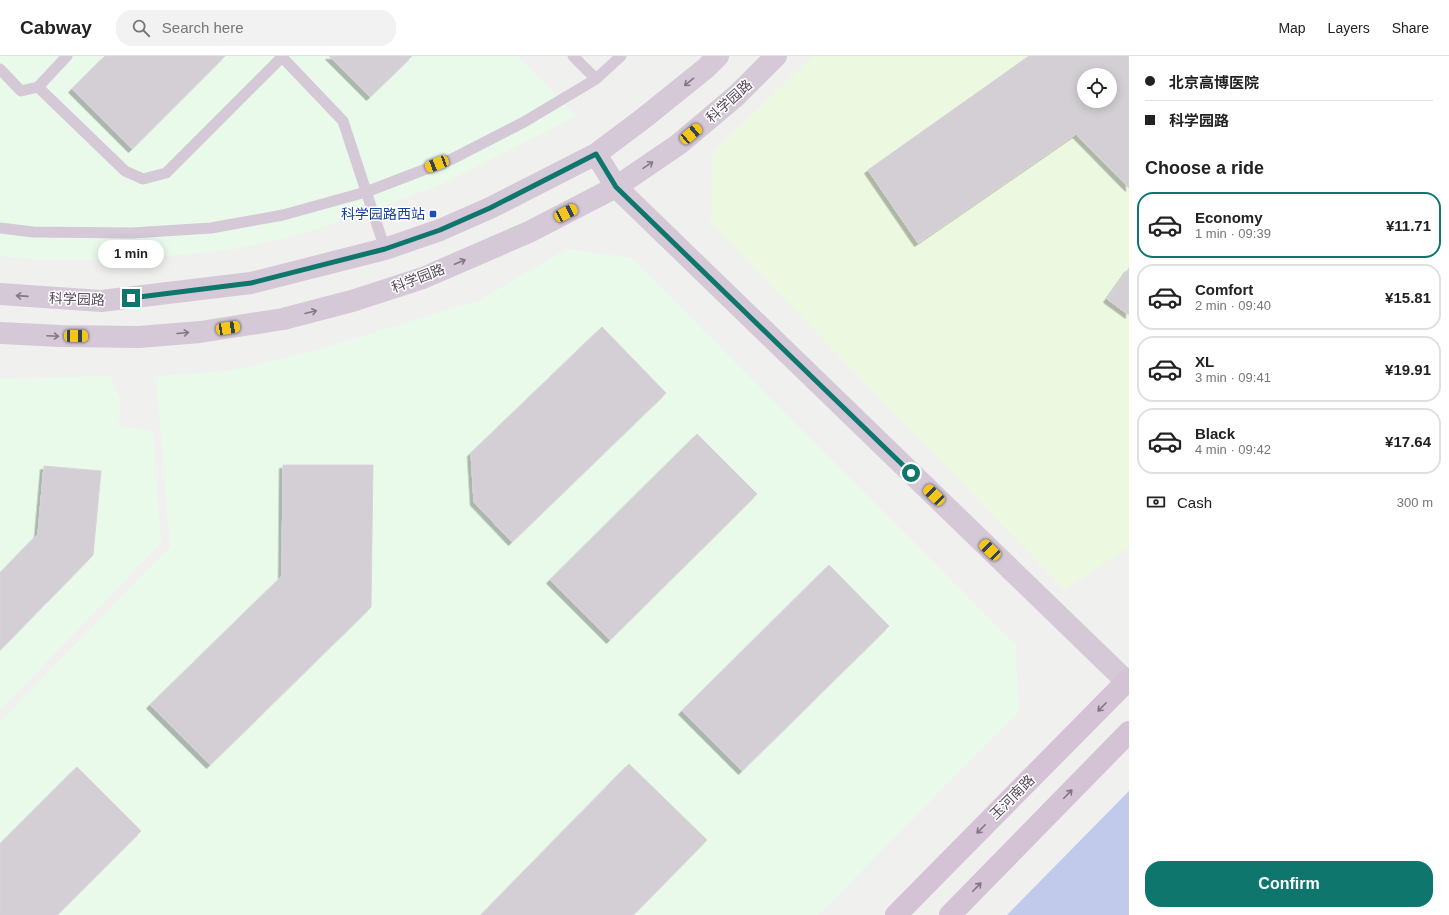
<!DOCTYPE html>
<meta charset="utf-8">
<style>
:root{--surface:#fff;--page:#f2f2f2;--text:#222;--muted:#767676;--line:#e0e0e0;--accent:#0f766e}
body{margin:0;font-family:Helvetica,"Noto Sans SC",sans-serif;background:var(--page);color:var(--text);height:100vh;display:flex;flex-direction:column;font-size:15px;white-space:nowrap}
*{box-sizing:border-box;margin:0}
p{font-size:13px;color:var(--muted)}
.icon{flex:none;width:22px;height:22px;fill:none;stroke:currentColor;stroke-width:2;stroke-linecap:round;stroke-linejoin:round}
.map{position:relative;flex:1;overflow:hidden}
.side{display:flex;flex-direction:column;background:var(--surface);width:320px}
.side>*{flex:none}
.guide{display:grid;align-content:center;height:88px;padding:0 16px;background:var(--surface)}
.buttons{position:absolute;left:1077px;top:12px;display:grid;gap:8px}
.buttons a{display:grid;place-items:center;width:40px;height:40px;border-radius:50%;background:var(--surface);box-shadow:0 2px 10px #0003;font-size:20px}
.end{position:absolute;width:18px;height:18px;margin:-9px;border:5px solid #0f766e;background:#fff;box-shadow:0 0 0 2px #fff}
.from{border-radius:50%}
.bubble{position:absolute;height:28px;border-radius:14px;background:var(--surface);box-shadow:0 2px 10px #0003;font-size:13px;font-weight:700;line-height:28px;text-align:center}
.car{position:absolute;width:12px;height:24px;margin:-12px -6px;border-radius:5px;box-shadow:0 0 3px 1px #0007;background:linear-gradient(#f5c518 24%,#345 0 40%,#f5c518 0 76%,#345 0 86%,#f5c518 0)}
.guide b{display:flex;align-items:center;gap:14px;height:38px;font-size:15px}
.guide b+b{border-top:1px solid var(--line)}
.guide i{width:10px;height:10px;background:var(--text)}
ul{padding:0;list-style:none}
li{display:flex;align-items:center;gap:12px;height:66px;margin:0 8px 6px;padding:0 8px;border:2px solid var(--line);border-radius:16px}
li div{flex:1}
li b{display:block;font-size:15px}
li em{font-style:normal;font-weight:700}
li.active{border-color:var(--accent)}
li>.icon{width:36px;height:36px;stroke-width:1.5}
h2{padding:0 16px;font-size:18px;line-height:48px}
.pay{display:flex;align-items:center;gap:10px;height:44px;padding:0 16px;font-size:15px}
.pay p{margin-inline-start:auto}
.primary-button{display:flex;gap:8px;margin-top:auto;padding:8px 16px}
.primary-button a{flex:1;height:46px;border-radius:16px;background:var(--accent);color:#fff;font-size:16px;font-weight:700;line-height:46px;text-align:center}
header{display:flex;align-items:center;gap:24px;box-sizing:border-box;height:56px;padding:0 20px;background:var(--surface);border-bottom:1px solid var(--line)}
header strong{font-size:19px}
nav{display:flex;gap:22px;margin-inline-start:auto;font-size:14px}
.search{width:280px;height:36px;background:var(--page);display:flex;align-items:center;gap:10px;box-sizing:border-box;padding:0 14px;border-radius:16px;color:var(--muted);font-size:15px}
main{display:flex;flex:1;min-height:0}
.map>svg:first-child{display:block}
.commercial{fill:#e9faeb}
.medical{fill:#edf8e1;fill-rule:evenodd}
.green{fill:#c1caea}
.building{fill:#d4cfd5;stroke:#d9d3d9;fill-rule:evenodd;filter:url(#shadow)}
.lines{fill:none;stroke-linecap:round;stroke-linejoin:round}
.service{stroke:#d5c9d7;stroke-width:11}
.tertiary{stroke:#d5c9d7;stroke-width:22}
.secondary{stroke:#d4c3d5;stroke-width:22}
.oneway{stroke:#837686}
.oneway2{stroke:#837485}
.route{stroke:#0f766e;stroke-width:5}
.transit-dot{fill:#1a4fb4;stroke:#fff;stroke-width:1.5}
.labels{text-anchor:middle;stroke-width:3;stroke-linejoin:round;paint-order:stroke}
.street-label{font-size:14px;fill:#57495a;stroke:#fff}
.transit-label{font-size:14px;fill:#164399;stroke:#fff;text-anchor:end}
</style>
<header>
<strong>Cabway</strong>
<div class="search"><svg class="icon" aria-label="search" viewBox="0 0 24 24"><circle cx="10" cy="10" r="6"/><path d="M15 15l6 6"/></svg>Search here</div>
<nav><a>Map</a><a>Layers</a><a>Share</a></nav>
</header>
<main>
<div class="map">
<svg width="1129" height="859" viewBox="0 0 1129 859">
<defs>
<filter id="shadow"><feDropShadow dx="-3.5" dy="3.5" stdDeviation="0" flood-color="#0004"/></filter>
</defs>
<rect width="100%" height="100%" fill="#f0f1ef"/>
<path class="commercial" d="M0 0H518L576 60 438 130 305 177 235 193 132 204H39L0 200Z
M567 193 631 202 1015 588 1019 655 818 859H0V666L170 491 156 320 229 315 320 293 480 244Z
M110 320 120 343 119 371 153 374 161 487 0 654V323Z"/>
<path class="medical" d="M813 0H1129V497L1125 493 1065 534 711 167 713 97ZM1084 19H1110V45H1084Z"/>
<path class="green" d="M1129 735V859H1007Z"/>
<path class="building" d="M105 0H225L132 93 72 33Z
M329 0H412L370 41Z
M1029 0H1129V132L1076 78 918 187 868 114ZM1084 19H1110V45H1084Z
M1129 212V259L1107 243Z
M602 271 666 337 512 486 474 446 471 397Z
M697 378 757 438 610 584 550 524Z
M283 409H373L371 551 210 709 150 649 282 520Z
M44 410 101 415 93 499 0 594V517L38 478Z
M829 509 889 570 742 715 682 655Z
M629 708 707 784 633 859H481Z
M77 711 141 775 57 859H0V788Z"/>
<g class="lines">
<path class="service" d="M281 0 343 65 385 193
M573 0 596 23
M0 13 21 35 38 31 67 0
M38 31 125 115 143 123 166 117 282 1
M0 172 33 176 132 177 211 172 283 159 366 136 452 103 524 66 596 23 621 0"/>
<path class="tertiary" d="M596 98 616 131 1127 626
M0 238 101 245 251 227 385 193 440 174 490 152 596 98 644 62 706 12 718 0
M0 277 60 280 139 281 200 276 283 263 352 245 423 222 529 176 616 131 679 88 736 40 776 0"/>
<path class="secondary" d="M896 859 1129 623
M950 859 1129 676"/>
</g>
<defs><path id="oneway-shaft" d="M-6 0H5M1.5-3L5.5 0L1.5 3" fill="none" stroke-width="1.6" stroke-linecap="round" stroke-linejoin="round"/></defs>
<g class="oneway">
<use href="#oneway-shaft" transform="translate(689 26) rotate(141)"/>
<use href="#oneway-shaft" transform="translate(648 109) rotate(-34)"/>
<use href="#oneway-shaft" transform="translate(460 206) rotate(-23)"/>
<use href="#oneway-shaft" transform="translate(22 240) rotate(-176)"/>
<use href="#oneway-shaft" transform="translate(311 256) rotate(-14)"/>
<use href="#oneway-shaft" transform="translate(183 277) rotate(-5)"/>
<use href="#oneway-shaft" transform="translate(53 280) rotate(3)"/>
</g>
<g class="oneway2">
<use href="#oneway-shaft" transform="translate(1102 651) rotate(135)"/>
<use href="#oneway-shaft" transform="translate(1068 738) rotate(-46)"/>
<use href="#oneway-shaft" transform="translate(981 773) rotate(135)"/>
<use href="#oneway-shaft" transform="translate(977 831) rotate(-46)"/>
</g>
<g class="lines">
<path class="route" d="M131 242 251 227 385 193 440 174 490 152 596 98 616 131 911 417"/>
</g>
<rect class="transit-dot" x="429" y="154" width="8" height="8" rx="2"/>
<g class="labels">
<g class="street-label">
<text transform="translate(729 45) rotate(-42)" y="5">科学园路</text>
<text transform="translate(418 222) rotate(-21)" y="5">科学园路</text>
<text transform="translate(77 243) rotate(2)" y="5">科学园路</text>
<text transform="translate(1012 741) rotate(-45)" y="5">玉河南路</text>
</g>
<g class="transit-label">
<text x="425" y="163">科学园路西站</text>
</g>
</g>
</svg>
<div class="buttons">
<a><svg class="icon" aria-label="locate" viewBox="0 0 24 24"><circle cx="12" cy="12" r="6"/><path d="M12 2v4M12 18v4M2 12h4M18 12h4"/></svg></a>
</div>
<i class="end from" style="left:911px;top:417px"></i>
<i class="end" style="left:131px;top:242px"></i>
<div class="bubble" style="left:98px;top:184px;width:66px">1 min</div>
<i class="car" style="left:691px;top:78px;rotate:50deg"></i>
<i class="car" style="left:437px;top:108px;rotate:249deg"></i>
<i class="car" style="left:566px;top:157px;rotate:63deg"></i>
<i class="car" style="left:228px;top:272px;rotate:81deg"></i>
<i class="car" style="left:76px;top:280px;rotate:91deg"></i>
<i class="car" style="left:934px;top:439px;rotate:314deg"></i>
<i class="car" style="left:990px;top:494px;rotate:314deg"></i>
</div>
<section class="side">
<div class="guide">
<b><i class="from"></i>北京高博医院</b>
<b><i></i>科学园路</b>
</div>
<h2>Choose a ride</h2>
<ul>
<li class="active"><svg class="icon" aria-label="car" viewBox="0 0 24 24"><path d="M5 17H2v-5l4-1 3-4h7l3 4 3 1v5h-3M9 17h6M6 11h13"/><circle cx="7" cy="17" r="2"/><circle cx="17" cy="17" r="2"/></svg><div><b>Economy</b><p>1 min · 09:39</p></div><em>¥11.71</em></li>
<li><svg class="icon" aria-label="car" viewBox="0 0 24 24"><path d="M5 17H2v-5l4-1 3-4h7l3 4 3 1v5h-3M9 17h6M6 11h13"/><circle cx="7" cy="17" r="2"/><circle cx="17" cy="17" r="2"/></svg><div><b>Comfort</b><p>2 min · 09:40</p></div><em>¥15.81</em></li>
<li><svg class="icon" aria-label="car" viewBox="0 0 24 24"><path d="M5 17H2v-5l4-1 3-4h7l3 4 3 1v5h-3M9 17h6M6 11h13"/><circle cx="7" cy="17" r="2"/><circle cx="17" cy="17" r="2"/></svg><div><b>XL</b><p>3 min · 09:41</p></div><em>¥19.91</em></li>
<li><svg class="icon" aria-label="car" viewBox="0 0 24 24"><path d="M5 17H2v-5l4-1 3-4h7l3 4 3 1v5h-3M9 17h6M6 11h13"/><circle cx="7" cy="17" r="2"/><circle cx="17" cy="17" r="2"/></svg><div><b>Black</b><p>4 min · 09:42</p></div><em>¥17.64</em></li>
</ul>
<div class="pay"><svg class="icon" aria-label="cash" viewBox="0 0 24 24"><path d="M3 7h18v10H3z"/><circle cx="12" cy="12" r="2"/></svg>Cash<p>300 m</p></div>
<div class="primary-button"><a>Confirm</a></div>
</section>
</main>
